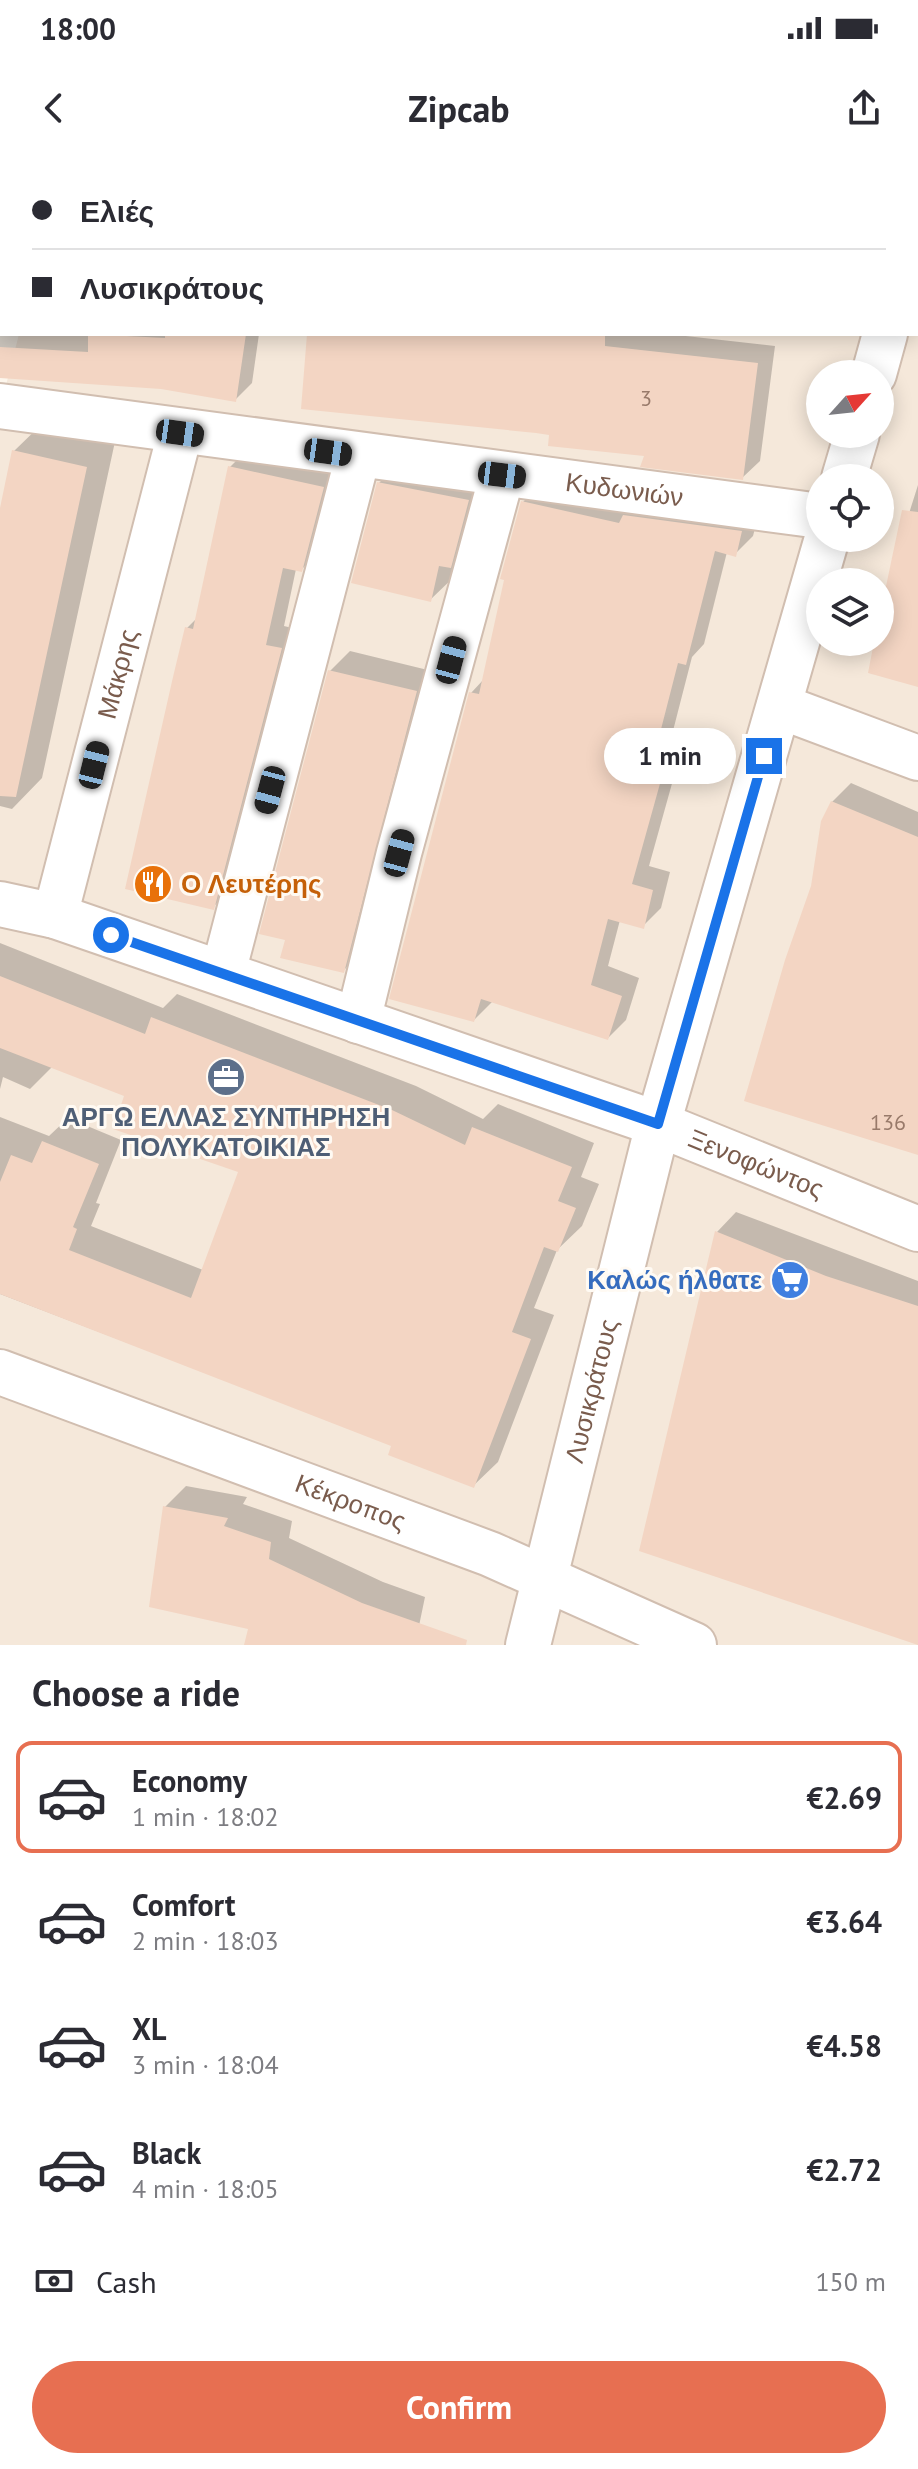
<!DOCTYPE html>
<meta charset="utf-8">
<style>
:root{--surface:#fff;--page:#f7f7f7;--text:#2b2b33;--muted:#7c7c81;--line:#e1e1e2;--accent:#e76f51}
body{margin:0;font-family:"PT Sans",sans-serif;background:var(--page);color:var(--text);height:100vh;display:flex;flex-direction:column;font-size:30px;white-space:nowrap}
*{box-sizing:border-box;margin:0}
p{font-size:26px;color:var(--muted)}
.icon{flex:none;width:44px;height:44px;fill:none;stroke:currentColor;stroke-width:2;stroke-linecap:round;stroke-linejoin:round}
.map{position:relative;height:1485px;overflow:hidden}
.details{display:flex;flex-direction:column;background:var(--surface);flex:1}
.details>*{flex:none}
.top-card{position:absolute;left:0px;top:0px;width:918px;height:176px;box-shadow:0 4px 20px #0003;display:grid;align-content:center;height:176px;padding:0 32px;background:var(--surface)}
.needle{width:52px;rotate:63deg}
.fabs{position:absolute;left:806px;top:200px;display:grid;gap:16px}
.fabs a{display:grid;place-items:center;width:88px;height:88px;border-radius:50%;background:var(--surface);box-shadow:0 4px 20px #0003;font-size:40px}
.end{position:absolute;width:36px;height:36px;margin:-18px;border:10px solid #1a73e8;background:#fff;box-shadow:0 0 0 4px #fff}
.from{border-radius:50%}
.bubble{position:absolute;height:56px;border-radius:28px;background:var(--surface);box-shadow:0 4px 20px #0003;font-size:26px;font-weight:600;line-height:56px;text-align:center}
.car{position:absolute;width:24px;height:48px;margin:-24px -12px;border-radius:10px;box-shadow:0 0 6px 2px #0007;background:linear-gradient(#222 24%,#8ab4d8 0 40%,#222 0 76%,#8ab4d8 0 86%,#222 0)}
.top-card b{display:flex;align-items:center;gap:28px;height:76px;font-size:30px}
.top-card b+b{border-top:2px solid var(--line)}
.top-card i{width:20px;height:20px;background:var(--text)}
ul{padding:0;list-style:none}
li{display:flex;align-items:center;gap:24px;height:112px;margin:0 16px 12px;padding:0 16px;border:4px solid transparent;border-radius:16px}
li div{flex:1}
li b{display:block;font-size:30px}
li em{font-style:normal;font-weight:600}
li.selected{border-color:var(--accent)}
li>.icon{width:72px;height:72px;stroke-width:1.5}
h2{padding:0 32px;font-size:36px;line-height:96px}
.pay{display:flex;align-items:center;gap:20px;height:88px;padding:0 32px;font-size:30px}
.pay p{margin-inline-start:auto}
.button{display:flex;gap:16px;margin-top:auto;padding:16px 32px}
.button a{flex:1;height:92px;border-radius:48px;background:var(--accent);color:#fff;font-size:32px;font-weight:600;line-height:92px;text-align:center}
.status{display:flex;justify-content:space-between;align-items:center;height:56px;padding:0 40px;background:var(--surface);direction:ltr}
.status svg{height:22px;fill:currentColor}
header{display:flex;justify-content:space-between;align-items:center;height:104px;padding:0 32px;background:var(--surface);font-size:36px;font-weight:600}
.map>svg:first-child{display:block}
.residential{fill:#f5e8da;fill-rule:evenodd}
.shadow{fill:#0003}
.building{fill:#f3d5c3}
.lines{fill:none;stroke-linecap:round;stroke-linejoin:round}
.street-casing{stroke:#d1beb0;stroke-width:48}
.street{stroke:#fff;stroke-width:44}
.route{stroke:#1a73e8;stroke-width:10}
.labels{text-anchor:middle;stroke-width:6;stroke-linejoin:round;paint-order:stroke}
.number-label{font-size:22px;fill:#987a6a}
.street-label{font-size:26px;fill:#7a5c4d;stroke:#fffaf3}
.food-label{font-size:26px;font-weight:bold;fill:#c56008;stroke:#fffaf3;text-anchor:start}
.service-label{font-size:26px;font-weight:bold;fill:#4e5e75;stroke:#fffaf3}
.shop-label{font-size:26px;font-weight:bold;fill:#366cbe;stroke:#fffaf3;text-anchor:end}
</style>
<div class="status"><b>18:00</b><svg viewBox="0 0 49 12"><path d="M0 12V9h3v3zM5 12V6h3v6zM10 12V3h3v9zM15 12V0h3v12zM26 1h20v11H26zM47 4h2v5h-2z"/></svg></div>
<header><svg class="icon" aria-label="back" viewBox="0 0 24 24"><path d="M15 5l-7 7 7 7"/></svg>Zipcab<svg class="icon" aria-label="share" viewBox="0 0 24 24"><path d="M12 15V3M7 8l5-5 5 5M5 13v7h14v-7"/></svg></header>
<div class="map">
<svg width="918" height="1485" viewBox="0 0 918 1485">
<rect width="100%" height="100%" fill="#fdf6ec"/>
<path class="residential" d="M66 0H918V1485H0V249L19 174H916V2ZM820 214H880V274H820ZM820 318H880V378H820ZM820 422H880V482H820Z"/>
<path class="shadow" d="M443 0H775V2Z
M0 170 2 174H259L252 223 235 240 161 227 0 215Z
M309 174H668L775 186 760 301 742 318 551 273Z
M45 261 116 277 42 618 12 649 0 646V358L14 291Z
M249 288 342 309 320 391 301 410 296 409 284 466 300 470 232 729 213 747 187 468 197 458 230 307Z
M404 298 493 315 456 415 430 440 379 323Z
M541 324 759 353 753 376 735 394 727 392 704 484 692 497 666 598 678 602 649 706 670 712 661 748 643 766 620 760 608 806 639 818 626 860 608 878 493 841 474 860 471 533 484 519 523 342Z
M918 325V525L876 482H880V465L893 404Z
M350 491 436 512 363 791 343 811 330 511Z
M851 623 918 652V993L813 726 832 642Z
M0 783 163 848 177 834 416 926 483 959 498 944 594 983 581 1017 599 1024 582 1066 557 1090 534 1148 554 1155 498 1302 473 1326 394 1285 0 1134V957L49 976 68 958 121 980 96 1043 100 1044 91 1066 203 1110 240 1011 127 934 53 906 30 929 3 917 0 929Z
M736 1052 918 1121V1485L717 1072Z
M186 1326 247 1337 243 1344 292 1361 289 1378 383 1422 425 1437 415 1485H246L251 1468 165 1347Z"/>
<path class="building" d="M88 174 165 178V174H246L236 242 161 229 0 218V187L88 192Z
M307 174H605V186L758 203 743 320 640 307 644 296 548 286 549 275 536 273 301 249Z
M12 290 87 307 16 637 0 636V348Z
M228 306 324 327 302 412 283 408 266 485 282 488 214 750 125 729 173 517 185 467 193 469Z
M377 322 469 340 451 408 439 406 431 442 351 423Z
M521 341 619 363 623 355 742 371 736 397 715 391 686 505 678 503 649 616 661 620 632 724 653 730 644 769 608 759 591 825 622 836 608 880 481 839 474 862 389 839 469 532 479 534 504 420 500 419Z
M902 350 918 352V527L868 513 874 482H880V455Z
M328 510 417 531 344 813 280 798 285 780 259 774Z
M831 641 918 677V995L744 941 785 800 811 726 821 661Z
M0 816 145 874 151 857 392 950 465 985 472 967 572 1007 558 1041 576 1048 558 1092 544 1087 512 1172 531 1179 474 1328 388 1295 391 1286 0 1134V1022L11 995 32 1003 42 981 99 1004 73 1067 77 1069 69 1090 191 1138 238 1012 113 969 124 936 0 888Z
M715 1071 826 1116 918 1146V1485L639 1391Z
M163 1346 228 1358 224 1366 271 1382 269 1399 362 1443 467 1480 466 1485H244L248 1469 149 1447Z"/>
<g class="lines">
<defs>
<g id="street">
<path d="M0 11H2"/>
<path d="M916 67 918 60"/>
<path d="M874 214 885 174"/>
<path id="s1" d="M0 246 820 356"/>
<path d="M844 318 857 274"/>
<path d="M779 546 918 598"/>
<path id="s2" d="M0 744 55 756 658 964 918 1069"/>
<path id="s3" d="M55 756 180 273"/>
<path d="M223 813 358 296"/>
<path d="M358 861 399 693 502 315"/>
<path id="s4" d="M0 1212 490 1394 694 1485"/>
<path id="s5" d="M528 1485 658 964 827 378"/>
</g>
</defs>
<use href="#street" class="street-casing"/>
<use href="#street" class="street"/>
</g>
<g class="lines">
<path class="route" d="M111 775 658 964 764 596"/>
</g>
<defs>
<symbol id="restaurant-disc" viewBox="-11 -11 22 22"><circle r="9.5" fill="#e8710a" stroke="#fffaf3"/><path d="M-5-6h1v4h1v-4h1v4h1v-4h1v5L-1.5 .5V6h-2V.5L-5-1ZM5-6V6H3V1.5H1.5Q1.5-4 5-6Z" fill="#fff"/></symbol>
<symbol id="office-disc" viewBox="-11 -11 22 22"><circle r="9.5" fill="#5c6f8a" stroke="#fffaf3"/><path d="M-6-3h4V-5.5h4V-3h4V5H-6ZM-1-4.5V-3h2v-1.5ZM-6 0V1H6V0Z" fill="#fff"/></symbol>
<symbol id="supermarket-disc" viewBox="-11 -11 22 22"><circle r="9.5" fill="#3f7fe0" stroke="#fffaf3"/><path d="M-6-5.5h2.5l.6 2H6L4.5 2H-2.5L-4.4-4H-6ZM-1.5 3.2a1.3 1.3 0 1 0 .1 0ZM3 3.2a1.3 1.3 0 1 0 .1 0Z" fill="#fff"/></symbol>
</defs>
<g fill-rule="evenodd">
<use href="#restaurant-disc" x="131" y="702" width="44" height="44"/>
<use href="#office-disc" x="204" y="895" width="44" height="44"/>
<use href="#supermarket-disc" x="768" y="1098" width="44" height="44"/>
</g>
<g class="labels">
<g class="number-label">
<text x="646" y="246">3</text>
<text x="888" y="970">136</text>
</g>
<g class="street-label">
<text dy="9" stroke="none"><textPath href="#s1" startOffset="630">Κυδωνιών</textPath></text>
<text dy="9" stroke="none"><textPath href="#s3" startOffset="250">Μάκρης</textPath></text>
<text dy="9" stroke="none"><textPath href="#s2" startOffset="800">Ξενοφώντος</textPath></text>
<text dy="9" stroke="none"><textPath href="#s5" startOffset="262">Λυσικράτους</textPath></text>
<text dy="9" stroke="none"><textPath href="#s4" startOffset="374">Κέκροπος</textPath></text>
</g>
<g class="food-label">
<text x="181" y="733">Ο Λευτέρης</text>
</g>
<g class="service-label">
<text x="226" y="966">ΑΡΓΩ ΕΛΛΑΣ ΣΥΝΤΗΡΗΣΗ<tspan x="226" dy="30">ΠΟΛΥΚΑΤΟΙΚΙΑΣ</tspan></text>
</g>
<g class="shop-label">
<text x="762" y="1129">Καλώς ήλθατε</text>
</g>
</g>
</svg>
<div class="fabs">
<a><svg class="needle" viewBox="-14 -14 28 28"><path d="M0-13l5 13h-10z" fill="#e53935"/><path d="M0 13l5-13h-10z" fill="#7c7c81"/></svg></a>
<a><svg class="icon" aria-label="locate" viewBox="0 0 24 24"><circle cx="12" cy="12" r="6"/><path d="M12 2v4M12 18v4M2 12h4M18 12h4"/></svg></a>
<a><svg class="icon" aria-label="layers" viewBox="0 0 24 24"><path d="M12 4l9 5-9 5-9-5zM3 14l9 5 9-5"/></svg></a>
</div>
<i class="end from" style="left:111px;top:775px"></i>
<i class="end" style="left:764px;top:596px"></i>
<div class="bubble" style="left:604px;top:568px;width:132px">1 min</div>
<i class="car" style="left:180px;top:273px;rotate:98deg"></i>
<i class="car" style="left:328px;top:292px;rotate:98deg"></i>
<i class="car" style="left:502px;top:315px;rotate:97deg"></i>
<i class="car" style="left:451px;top:500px;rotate:15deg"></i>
<i class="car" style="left:94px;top:605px;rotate:14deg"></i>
<i class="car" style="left:270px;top:630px;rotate:195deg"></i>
<i class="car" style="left:399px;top:693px;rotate:15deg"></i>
<div class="top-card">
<b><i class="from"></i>Ελιές</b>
<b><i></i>Λυσικράτους</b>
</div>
</div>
<section class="details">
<h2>Choose a ride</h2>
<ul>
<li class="selected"><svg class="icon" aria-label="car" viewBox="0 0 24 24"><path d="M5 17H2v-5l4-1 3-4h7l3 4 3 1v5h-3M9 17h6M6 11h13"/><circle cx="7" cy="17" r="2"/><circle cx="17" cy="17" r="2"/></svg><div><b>Economy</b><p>1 min · 18:02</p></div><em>€2.69</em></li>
<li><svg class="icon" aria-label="car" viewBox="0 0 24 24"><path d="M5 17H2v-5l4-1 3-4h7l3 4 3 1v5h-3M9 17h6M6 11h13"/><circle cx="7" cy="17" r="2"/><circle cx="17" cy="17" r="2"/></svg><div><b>Comfort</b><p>2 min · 18:03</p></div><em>€3.64</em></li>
<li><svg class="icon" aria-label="car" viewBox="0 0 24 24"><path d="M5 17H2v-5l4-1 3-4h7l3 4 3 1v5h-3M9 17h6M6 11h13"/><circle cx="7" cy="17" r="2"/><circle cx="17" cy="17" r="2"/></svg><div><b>XL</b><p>3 min · 18:04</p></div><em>€4.58</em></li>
<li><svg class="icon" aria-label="car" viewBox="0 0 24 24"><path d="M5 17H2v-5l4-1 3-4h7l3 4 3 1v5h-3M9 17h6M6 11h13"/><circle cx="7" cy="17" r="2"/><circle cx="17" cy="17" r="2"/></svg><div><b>Black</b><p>4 min · 18:05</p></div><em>€2.72</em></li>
</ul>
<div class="pay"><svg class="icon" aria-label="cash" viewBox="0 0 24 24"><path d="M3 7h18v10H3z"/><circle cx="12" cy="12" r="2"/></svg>Cash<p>150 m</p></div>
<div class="button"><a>Confirm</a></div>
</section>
